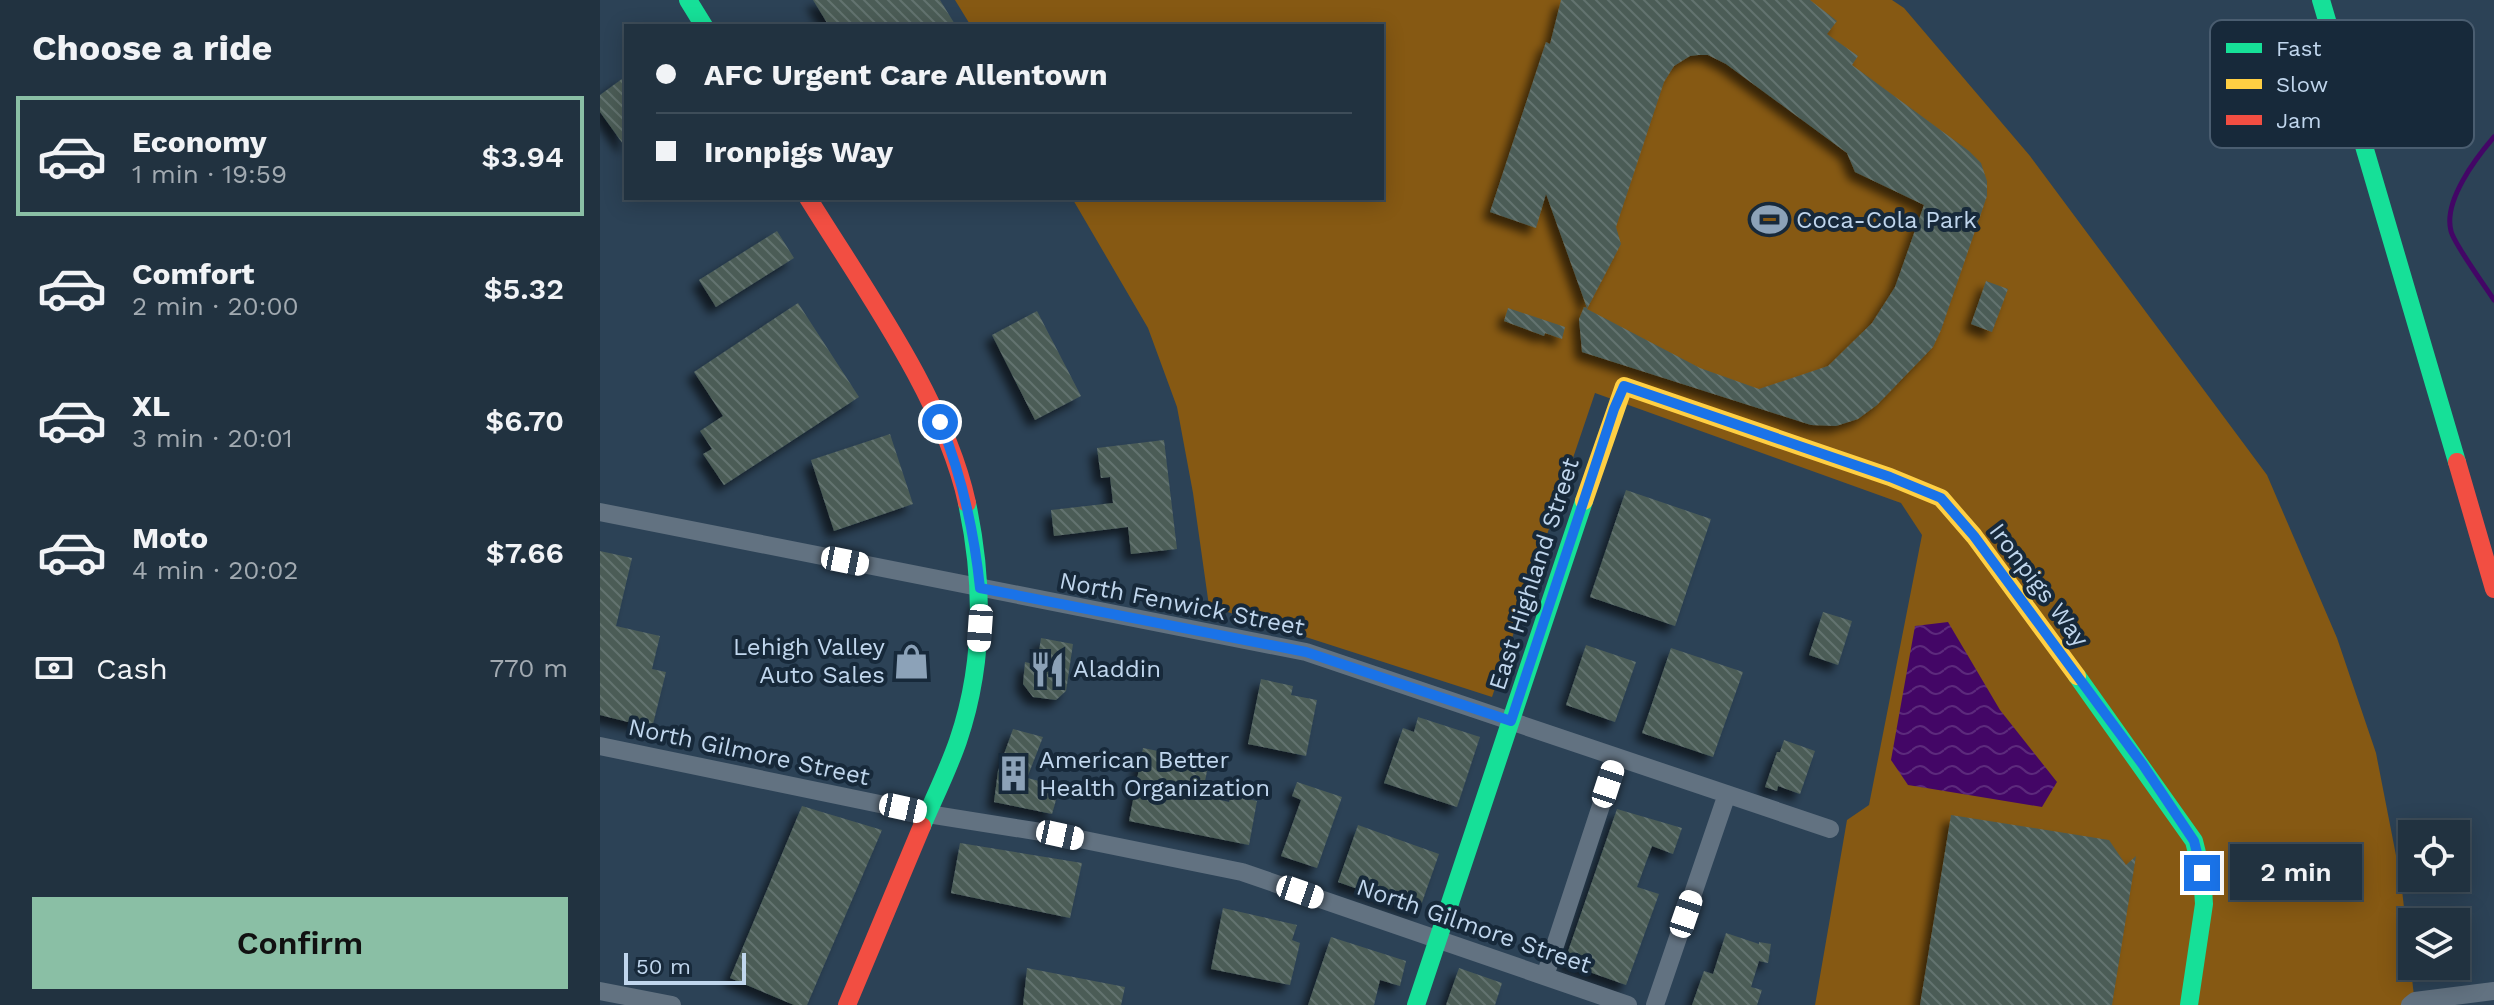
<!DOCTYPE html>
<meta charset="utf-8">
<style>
:root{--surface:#213240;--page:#293a47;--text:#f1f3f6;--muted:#a2aab1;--line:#3e4d59;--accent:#8abfa5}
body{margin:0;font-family:"Work Sans",sans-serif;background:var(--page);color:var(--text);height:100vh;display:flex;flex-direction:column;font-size:30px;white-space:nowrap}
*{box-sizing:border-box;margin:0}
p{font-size:26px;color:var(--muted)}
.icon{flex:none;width:44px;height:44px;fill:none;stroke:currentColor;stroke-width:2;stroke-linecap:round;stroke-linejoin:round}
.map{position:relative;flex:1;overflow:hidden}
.sheet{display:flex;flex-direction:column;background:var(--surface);width:600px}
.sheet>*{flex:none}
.top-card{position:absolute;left:24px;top:24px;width:760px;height:176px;border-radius:0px;box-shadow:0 4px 20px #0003,0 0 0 2px var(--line);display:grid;align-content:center;height:176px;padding:0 32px;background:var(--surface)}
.controls{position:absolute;left:1798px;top:820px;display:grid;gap:16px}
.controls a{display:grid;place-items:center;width:72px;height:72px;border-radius:0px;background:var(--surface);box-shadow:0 4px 20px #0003,0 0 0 2px var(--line);font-size:40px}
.scale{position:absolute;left:24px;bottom:20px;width:122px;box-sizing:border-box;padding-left:8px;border:4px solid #c0d6ed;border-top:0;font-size:22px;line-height:28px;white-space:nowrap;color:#c0d6ed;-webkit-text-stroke:6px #17293a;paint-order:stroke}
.end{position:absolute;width:36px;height:36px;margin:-18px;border:10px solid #1a73e8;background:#fff;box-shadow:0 0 0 4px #fff}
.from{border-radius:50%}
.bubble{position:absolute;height:56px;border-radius:0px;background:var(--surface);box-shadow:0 4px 20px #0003,0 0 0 2px var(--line);font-size:26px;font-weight:600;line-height:56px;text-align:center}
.car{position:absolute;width:24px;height:48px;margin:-24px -12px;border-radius:10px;box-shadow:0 0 6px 2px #0007;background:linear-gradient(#fff 24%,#345 0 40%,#fff 0 76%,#345 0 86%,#fff 0)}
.top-card b{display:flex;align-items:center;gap:28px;height:76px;font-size:30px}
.top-card b+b{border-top:2px solid var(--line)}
.top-card i{width:20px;height:20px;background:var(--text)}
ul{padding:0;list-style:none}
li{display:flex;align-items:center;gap:24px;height:120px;margin:0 16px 12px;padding:0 16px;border:4px solid transparent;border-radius:0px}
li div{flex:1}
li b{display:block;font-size:30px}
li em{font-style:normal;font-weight:600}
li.selected{border-color:var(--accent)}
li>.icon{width:72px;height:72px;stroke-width:1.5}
h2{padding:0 32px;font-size:36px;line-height:96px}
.pay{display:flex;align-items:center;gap:20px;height:88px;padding:0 32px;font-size:30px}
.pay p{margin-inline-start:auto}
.button{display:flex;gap:16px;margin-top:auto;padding:16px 32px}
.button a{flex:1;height:92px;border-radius:0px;background:var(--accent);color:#111;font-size:32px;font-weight:600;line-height:92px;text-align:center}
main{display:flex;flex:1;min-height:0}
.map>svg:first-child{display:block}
.pitch{fill:#865913}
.water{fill:url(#water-waves)}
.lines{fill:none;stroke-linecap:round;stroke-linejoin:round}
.stream{stroke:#430666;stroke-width:5}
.building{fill:url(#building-back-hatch);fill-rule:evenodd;filter:url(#shadow)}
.street{stroke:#627281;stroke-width:18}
.fast{stroke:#16e098;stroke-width:18}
.slow{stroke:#ffcf43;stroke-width:18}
.jam{stroke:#f24e42;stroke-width:18}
.route{stroke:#1a73e8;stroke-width:10}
.labels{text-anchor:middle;stroke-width:8;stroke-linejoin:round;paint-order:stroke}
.poi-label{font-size:24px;fill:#c0d6ed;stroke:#17293a;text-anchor:start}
.street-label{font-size:24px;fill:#c0d6ed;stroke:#17293a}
.key{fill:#17293a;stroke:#4a5d70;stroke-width:2}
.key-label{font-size:22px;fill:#c0d6ed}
</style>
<main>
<section class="sheet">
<h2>Choose a ride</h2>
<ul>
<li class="selected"><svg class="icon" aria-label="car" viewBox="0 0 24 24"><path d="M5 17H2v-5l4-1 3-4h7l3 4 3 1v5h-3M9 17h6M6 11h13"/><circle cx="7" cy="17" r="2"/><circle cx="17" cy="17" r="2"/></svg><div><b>Economy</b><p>1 min · 19:59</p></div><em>$3.94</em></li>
<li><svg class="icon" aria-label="car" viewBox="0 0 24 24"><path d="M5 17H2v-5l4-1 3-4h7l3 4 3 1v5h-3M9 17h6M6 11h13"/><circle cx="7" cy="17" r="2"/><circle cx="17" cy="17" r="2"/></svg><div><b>Comfort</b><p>2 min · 20:00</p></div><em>$5.32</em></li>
<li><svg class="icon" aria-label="car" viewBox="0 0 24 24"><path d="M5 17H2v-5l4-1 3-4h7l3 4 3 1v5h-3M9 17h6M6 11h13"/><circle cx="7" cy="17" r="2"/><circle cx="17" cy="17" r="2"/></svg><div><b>XL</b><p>3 min · 20:01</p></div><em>$6.70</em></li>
<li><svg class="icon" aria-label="car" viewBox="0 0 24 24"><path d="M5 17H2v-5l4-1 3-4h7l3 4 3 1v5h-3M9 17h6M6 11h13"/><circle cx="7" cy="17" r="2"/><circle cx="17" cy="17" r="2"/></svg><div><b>Moto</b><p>4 min · 20:02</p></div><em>$7.66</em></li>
</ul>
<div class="pay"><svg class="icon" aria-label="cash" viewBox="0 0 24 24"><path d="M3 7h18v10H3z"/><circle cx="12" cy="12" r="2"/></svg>Cash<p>770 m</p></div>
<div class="button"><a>Confirm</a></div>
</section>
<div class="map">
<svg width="1894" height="1005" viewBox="0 0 1894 1005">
<defs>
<pattern id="water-waves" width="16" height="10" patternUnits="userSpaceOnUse" patternTransform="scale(2)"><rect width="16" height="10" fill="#430666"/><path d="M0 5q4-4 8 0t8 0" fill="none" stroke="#5c2a7c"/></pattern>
<pattern id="building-back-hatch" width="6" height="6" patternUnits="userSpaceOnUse" patternTransform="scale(2)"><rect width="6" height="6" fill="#4b5c57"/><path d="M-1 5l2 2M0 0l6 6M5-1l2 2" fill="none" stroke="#63736f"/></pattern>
<filter id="shadow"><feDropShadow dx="-7" dy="7" stdDeviation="4" flood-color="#0009"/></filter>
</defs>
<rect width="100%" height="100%" fill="#2c4256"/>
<path class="pitch" d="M355 0H1292L1304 8 1430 156 1667 475 1737 638 1776 753 1801 881 1815 1005H1215L1247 820 1269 805 1322 535 1301 503 995 393 892 697 609 606 593 493 577 407 548 328 472 198H782V26H371Z"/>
<path class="water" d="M1348 622 1400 710 1457 782 1442 807 1308 785 1291 760 1315 626Z"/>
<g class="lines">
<path class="stream" d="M1894 137C1876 158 1843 201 1851 231 1854 244 1885 286 1894 300"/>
</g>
<path class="building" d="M213 0H340L356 26H229Z
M961 0H1210L1237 21 1227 34 1258 56 1252 65 1369 151 1381 163 1387 181V196L1341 330 1333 347 1277 405 1258 419 1236 426 1211 425 982 352 979 319 984 307 987 308 946 194 936 228 890 212 946 42 950 44ZM1098 55H1108L1126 64 1247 153 1255 172 1324 205 1295 287 1272 323 1228 366 1159 389 1100 368 987 309 1021 244 1016 227 1064 82 1074 66 1090 56Z
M26 76V148L0 112V95Z
M177 231 194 258 116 307 99 280Z
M1386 281 1408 289 1392 332 1371 324Z
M198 303 259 397 124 485 103 454 112 449 100 431 123 416 94 372Z
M908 308 965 327 962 339 945 333 944 336 904 321Z
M437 311 481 396 435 420 392 335Z
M290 434 313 504 234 531 211 460Z
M564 440 577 549 531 554 528 527 454 536 451 510 513 503 510 477 501 478 497 448Z
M1026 490 1111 519 1075 626 990 597Z
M0 551 32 558 16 626 60 636 52 669 66 672 52 728 0 715Z
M1223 612 1252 621 1238 665 1209 655Z
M441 638 473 644 466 691 456 700 433 697 423 684 425 662 437 665Z
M986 645 1036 662 1015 722 966 705Z
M1071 648 1143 672 1113 757 1042 733Z
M661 679 693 686 691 695 717 700 706 756 648 744Z
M818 717 880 737 857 807 784 783 803 728 814 732Z
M413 729 443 737 427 778 460 786 452 814 394 802 398 771Z
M1184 740 1215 751 1200 794 1178 786 1177 791 1165 787 1177 752H1180Z
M543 748 609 761 602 796 629 802 631 795 657 801 649 845 529 821Z
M697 782 742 797 717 868 681 856 701 800 692 796Z
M202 806 282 830 207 1005H194L130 978Z
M1017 809 1082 828 1073 854 1052 846 1037 887 1059 894 1026 985 964 963Z
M1351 815 1509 840 1526 865 1536 856 1512 1005H1320Z
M758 825 839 854 819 911 738 882Z
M360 843 482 863 470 918 351 893Z
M623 908 697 925 692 940 700 943 690 985 611 969Z
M1126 933 1159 944V942L1171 944 1168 963 1159 961 1151 987 1162 990 1157 1005H1092L1104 971 1113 974Z
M731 937 806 961 800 986 780 980 774 1005H708Z
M427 968 525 987 521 1005H423Z
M859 968 902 983 895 1005H846Z"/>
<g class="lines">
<path class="street" d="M0 512 706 652 1230 829
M0 746 328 814 460 835 642 872 1028 1005
M945 976 1017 757
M0 991 72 1005
M1055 1005 1127 794
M1810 1005 1815 1001 1894 991"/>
<path class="fast" d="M88 0 104 26
M1721 0 1857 462
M1477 676 1594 841 1602 873 1604 904 1589 1005
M322 826C334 798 348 770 358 741 385 662 384 583 367 503
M816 1005 984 501"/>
<path class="slow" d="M984 501 1024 386 1290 477 1341 498 1374 536 1477 676"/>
<path class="jam" d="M208 198C263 287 345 400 367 503
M1857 462 1894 589
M247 1005 322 826"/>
</g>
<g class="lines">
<path class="route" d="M340 422C362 476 374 530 380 588L706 652 911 721 1014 409 1024 386 1290 477 1341 498 1374 536 1543 765 1594 841 1602 873"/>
</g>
<defs>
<symbol id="stadium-bare" viewBox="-9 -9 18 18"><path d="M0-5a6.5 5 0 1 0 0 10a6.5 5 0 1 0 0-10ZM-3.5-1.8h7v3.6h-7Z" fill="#8ca2b8" stroke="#17293a" stroke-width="2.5" paint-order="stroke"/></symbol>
<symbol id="shop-bare" viewBox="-9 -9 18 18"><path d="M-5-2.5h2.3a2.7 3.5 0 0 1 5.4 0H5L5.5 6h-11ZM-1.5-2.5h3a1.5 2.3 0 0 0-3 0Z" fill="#8ca2b8" stroke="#17293a" stroke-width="2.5" paint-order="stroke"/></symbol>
<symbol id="restaurant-bare" viewBox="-9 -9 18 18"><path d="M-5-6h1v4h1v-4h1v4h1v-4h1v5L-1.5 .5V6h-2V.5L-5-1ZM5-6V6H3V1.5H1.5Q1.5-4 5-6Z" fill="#8ca2b8" stroke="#17293a" stroke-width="2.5" paint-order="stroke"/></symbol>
<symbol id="building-bare" viewBox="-9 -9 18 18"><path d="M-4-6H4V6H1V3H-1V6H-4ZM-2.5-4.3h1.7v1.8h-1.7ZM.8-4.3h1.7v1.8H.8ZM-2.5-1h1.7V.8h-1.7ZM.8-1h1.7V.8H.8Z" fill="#8ca2b8" stroke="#17293a" stroke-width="2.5" paint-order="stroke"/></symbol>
</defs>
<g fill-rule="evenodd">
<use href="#stadium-bare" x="1144" y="194" width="51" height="51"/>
<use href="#shop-bare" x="286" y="636" width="51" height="51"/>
<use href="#restaurant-bare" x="422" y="644" width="51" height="51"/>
<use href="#building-bare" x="388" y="748" width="51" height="51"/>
</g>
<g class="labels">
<g class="poi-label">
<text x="1196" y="228">Coca-Cola Park</text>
<text x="285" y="655" text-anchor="end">Lehigh Valley<tspan x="285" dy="28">Auto Sales</tspan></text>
<text x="473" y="677">Aladdin</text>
<text x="439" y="768">American Better<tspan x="439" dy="28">Health Organization</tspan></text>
</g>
<g class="street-label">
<text transform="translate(934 574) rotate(-72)" y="8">East Highland Street</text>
<text transform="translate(1439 585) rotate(53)" y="8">Ironpigs Way</text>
<text transform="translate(582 604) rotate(11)" y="8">North Fenwick Street</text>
<text transform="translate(149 752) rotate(12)" y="8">North Gilmore Street</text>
<text transform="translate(874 926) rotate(19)" y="8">North Gilmore Street</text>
</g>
</g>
<rect x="1610" y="20" width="264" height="128" rx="12" class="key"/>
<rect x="1626" y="43" width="36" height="10" fill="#16e098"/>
<rect x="1626" y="79" width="36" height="10" fill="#ffcf43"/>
<rect x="1626" y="115" width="36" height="10" fill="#f24e42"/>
<g class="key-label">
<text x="1676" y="56">Fast</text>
<text x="1676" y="92">Slow</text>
<text x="1676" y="128">Jam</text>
</g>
</svg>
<div class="controls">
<a><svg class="icon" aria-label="locate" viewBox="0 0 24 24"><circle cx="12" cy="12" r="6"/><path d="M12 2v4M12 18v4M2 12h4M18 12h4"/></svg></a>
<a><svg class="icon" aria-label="layers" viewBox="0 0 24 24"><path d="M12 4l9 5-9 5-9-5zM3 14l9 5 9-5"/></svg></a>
</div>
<div class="scale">50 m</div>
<i class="end from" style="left:340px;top:422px"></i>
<i class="end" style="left:1602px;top:873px"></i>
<div class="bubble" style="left:1630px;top:844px;width:132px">2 min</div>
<i class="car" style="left:245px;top:561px;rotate:101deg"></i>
<i class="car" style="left:380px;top:628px;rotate:184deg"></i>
<i class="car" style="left:1008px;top:784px;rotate:18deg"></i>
<i class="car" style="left:303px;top:808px;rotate:102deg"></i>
<i class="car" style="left:460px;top:835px;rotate:102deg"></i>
<i class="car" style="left:700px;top:892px;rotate:109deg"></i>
<i class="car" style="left:1086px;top:914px;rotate:19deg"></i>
<div class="top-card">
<b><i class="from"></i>AFC Urgent Care Allentown</b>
<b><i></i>Ironpigs Way</b>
</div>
</div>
</main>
